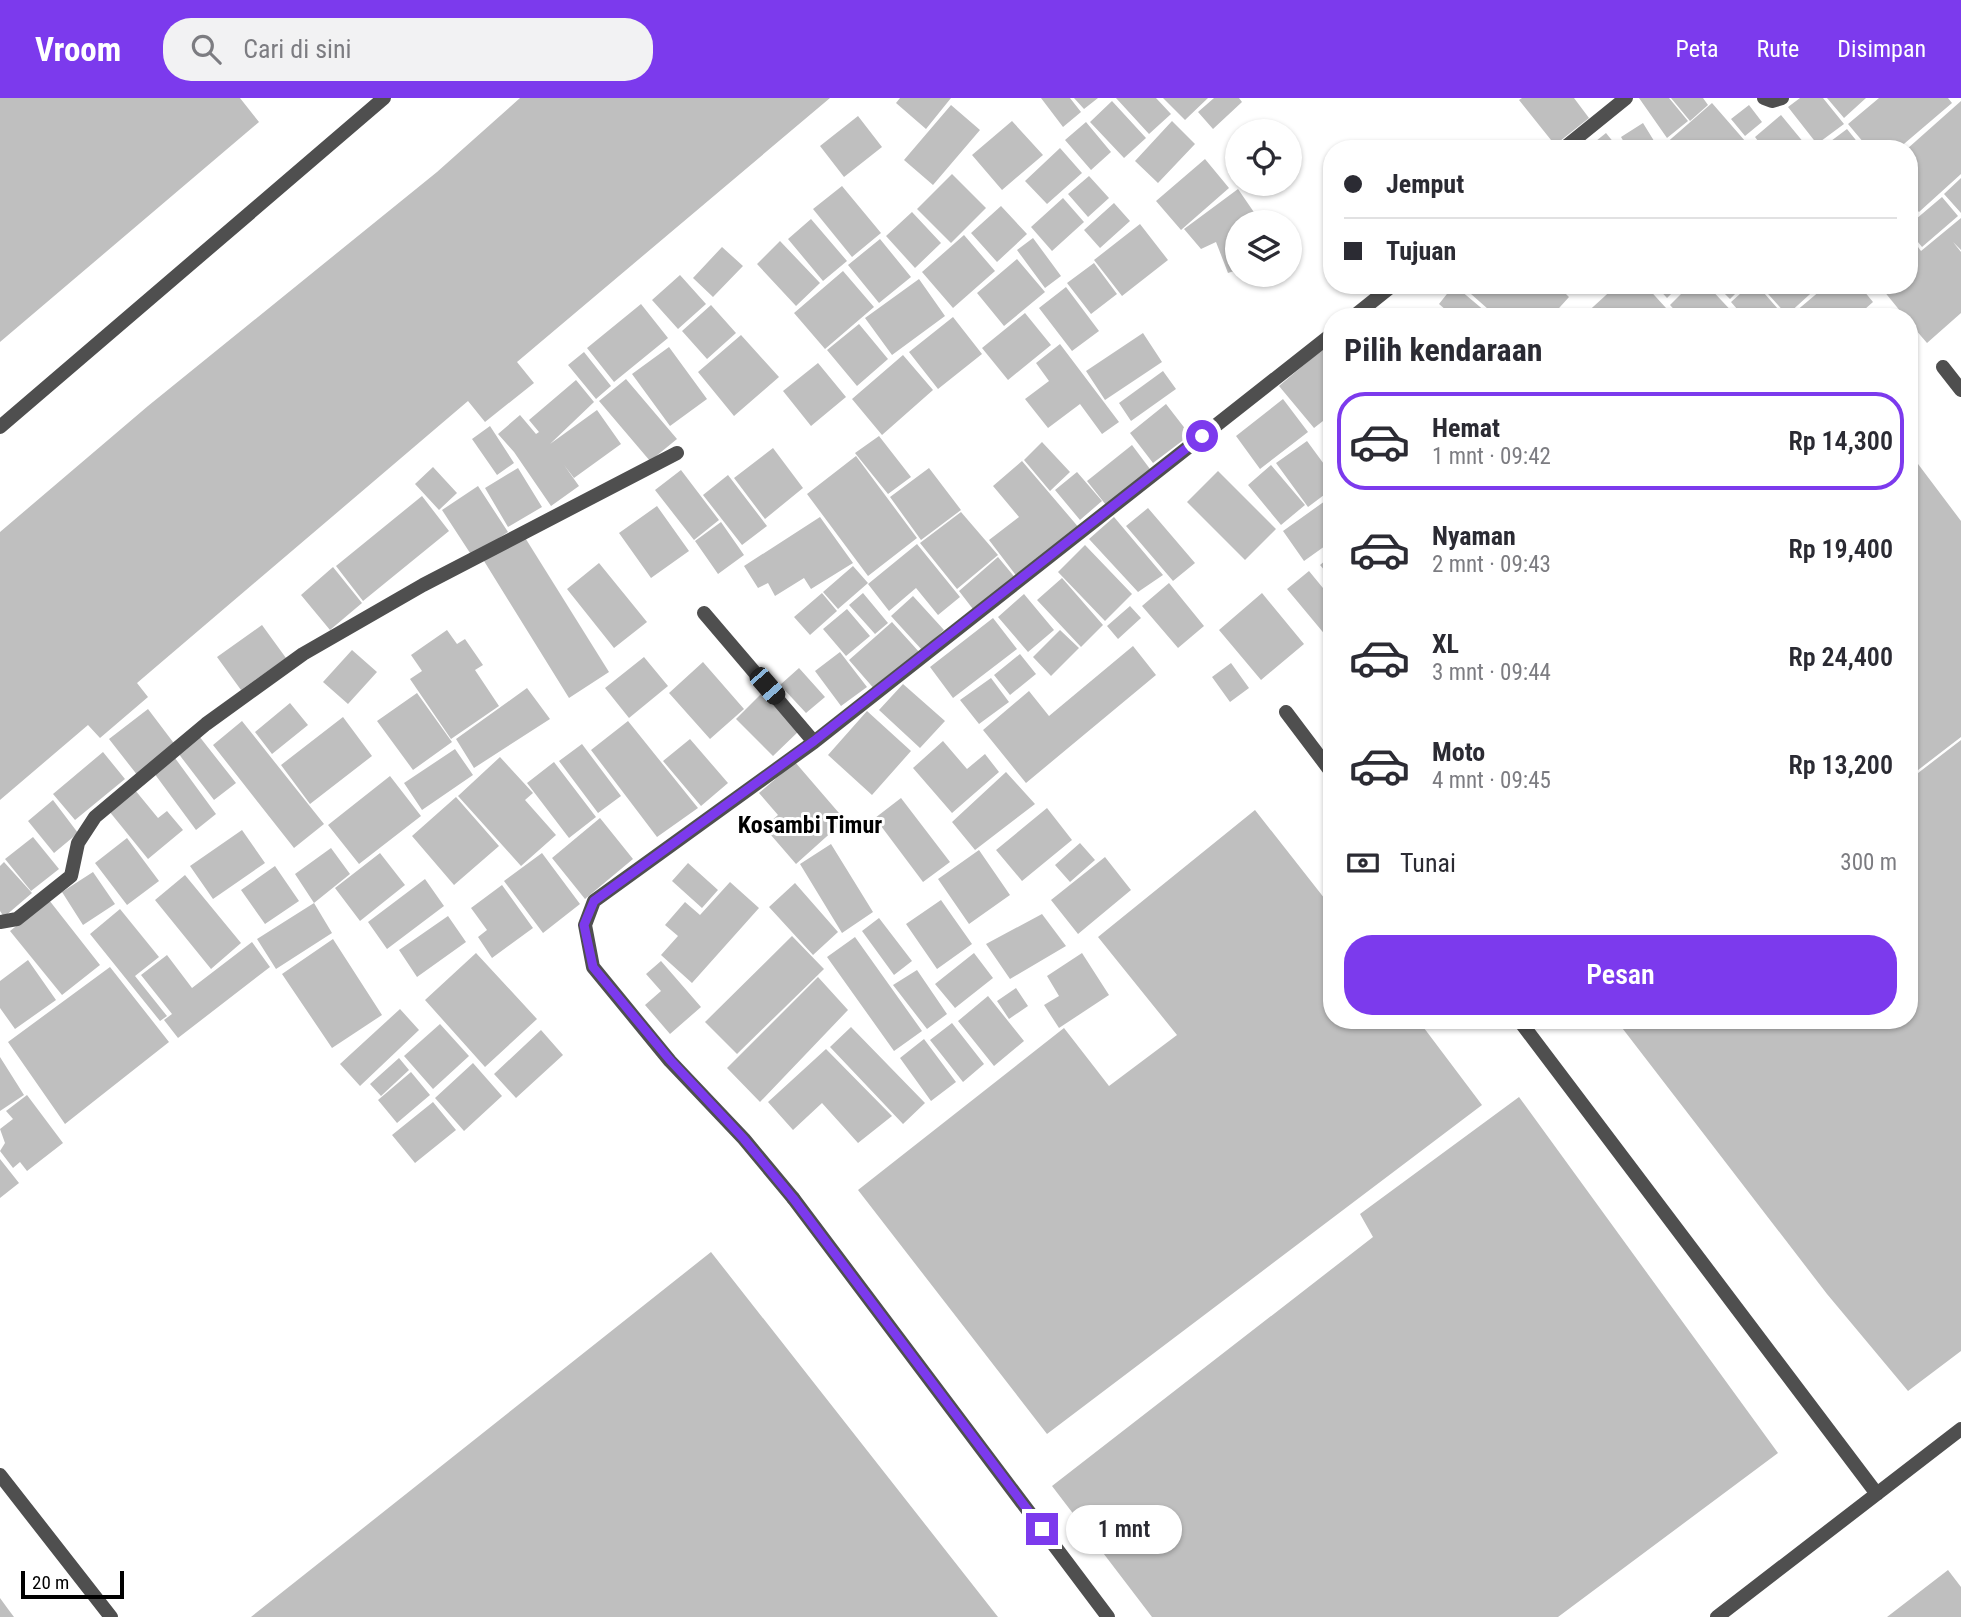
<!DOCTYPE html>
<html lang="id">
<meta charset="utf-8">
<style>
:root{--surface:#fff;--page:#f2f2f3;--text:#2b2b33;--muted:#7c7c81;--line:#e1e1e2;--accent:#7c3aed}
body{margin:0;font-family:"Roboto Condensed",sans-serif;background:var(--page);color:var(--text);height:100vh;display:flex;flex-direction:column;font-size:26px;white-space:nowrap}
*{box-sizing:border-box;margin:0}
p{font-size:23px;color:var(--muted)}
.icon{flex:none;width:38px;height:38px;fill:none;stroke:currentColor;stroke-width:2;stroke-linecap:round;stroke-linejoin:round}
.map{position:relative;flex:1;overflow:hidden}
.details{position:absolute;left:1323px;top:210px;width:595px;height:721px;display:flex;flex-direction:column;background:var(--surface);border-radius:28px;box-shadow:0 2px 5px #0004}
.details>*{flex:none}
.top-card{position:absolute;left:1323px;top:42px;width:595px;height:154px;border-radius:28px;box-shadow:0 2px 5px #0004;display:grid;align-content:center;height:154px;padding:0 21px;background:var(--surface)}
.tools{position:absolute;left:1225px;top:21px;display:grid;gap:14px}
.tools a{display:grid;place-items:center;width:77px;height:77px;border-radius:50%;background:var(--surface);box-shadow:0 2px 5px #0004;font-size:35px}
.scale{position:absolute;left:21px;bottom:18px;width:103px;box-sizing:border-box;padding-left:7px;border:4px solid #000;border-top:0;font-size:19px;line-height:24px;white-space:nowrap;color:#000;-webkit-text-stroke:5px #fff;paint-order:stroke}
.end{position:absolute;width:32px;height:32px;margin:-16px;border:9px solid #7c3aed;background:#fff;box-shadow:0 0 0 4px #fff}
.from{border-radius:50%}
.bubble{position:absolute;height:49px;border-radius:24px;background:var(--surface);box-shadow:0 2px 5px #0004;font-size:23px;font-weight:600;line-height:49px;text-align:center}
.car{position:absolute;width:21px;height:42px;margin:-21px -10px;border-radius:9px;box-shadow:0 0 5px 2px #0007;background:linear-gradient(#222 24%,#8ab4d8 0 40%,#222 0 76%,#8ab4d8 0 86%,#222 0)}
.top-card b{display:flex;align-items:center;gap:24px;height:66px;font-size:26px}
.top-card b+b{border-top:2px solid var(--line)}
.top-card i{width:18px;height:18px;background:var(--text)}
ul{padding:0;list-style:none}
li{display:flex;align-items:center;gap:21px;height:98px;margin:0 14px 10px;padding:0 7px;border:4px solid transparent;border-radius:28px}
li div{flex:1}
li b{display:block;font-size:26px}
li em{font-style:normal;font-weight:600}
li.selected{border-color:var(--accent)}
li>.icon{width:63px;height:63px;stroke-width:1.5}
h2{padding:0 21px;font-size:32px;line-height:84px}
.pay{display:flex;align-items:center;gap:18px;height:77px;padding:0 21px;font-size:26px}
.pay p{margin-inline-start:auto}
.primary-button{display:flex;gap:14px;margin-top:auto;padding:14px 21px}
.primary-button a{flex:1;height:80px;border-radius:28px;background:var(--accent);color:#fff;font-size:28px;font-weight:600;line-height:80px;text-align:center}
header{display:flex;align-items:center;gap:42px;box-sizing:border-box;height:98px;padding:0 35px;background:var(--accent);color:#fff}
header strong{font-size:33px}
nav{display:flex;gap:38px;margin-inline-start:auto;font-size:24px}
.search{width:490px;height:63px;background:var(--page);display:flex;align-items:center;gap:18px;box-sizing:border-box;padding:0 24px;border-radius:28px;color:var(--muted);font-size:26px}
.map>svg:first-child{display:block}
.building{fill:#bfbfbf}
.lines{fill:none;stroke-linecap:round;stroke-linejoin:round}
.service{stroke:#4f4f4f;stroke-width:14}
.minor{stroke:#4f4f4f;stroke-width:14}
.route{stroke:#7c3aed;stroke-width:9}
.labels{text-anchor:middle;stroke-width:6;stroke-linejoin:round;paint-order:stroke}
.quarter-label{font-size:24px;font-weight:bold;fill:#000;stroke:#fff}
</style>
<header>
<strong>Vroom</strong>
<div class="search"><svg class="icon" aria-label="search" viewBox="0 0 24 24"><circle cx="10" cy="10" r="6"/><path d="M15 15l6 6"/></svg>Cari di sini</div>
<nav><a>Peta</a><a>Rute</a><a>Disimpan</a></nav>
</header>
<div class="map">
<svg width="1961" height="1519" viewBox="0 0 1961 1519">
<rect width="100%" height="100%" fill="#fff"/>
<path class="building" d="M0 0H240L259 24 0 244Z
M520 0H830L517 264 534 285 485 324 468 303 137 585 148 599 100 640 88 627 0 702V434L148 308 437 74Z
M900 0H951L926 31 896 5Z
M1041 0H1070L1081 14 1063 29Z
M1074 0H1098L1084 11Z
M1116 0H1156L1171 16 1149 36Z
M1163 0H1208L1185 22Z
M1214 0H1239L1242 4 1213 31 1198 14Z
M1522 0H1574L1589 20 1555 47 1519 2Z
M1639 0H1669L1688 23 1667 40Z
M1671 0H1703L1708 7 1690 23Z
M1800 0H1823L1844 26 1817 46 1788 9Z
M1827 0H1866L1844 20Z
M1879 0H1948L1952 5 1898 51H1869L1848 26Z
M1112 3 1146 40 1124 60 1090 24Z
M1961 3V76L1919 114 1909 104 1907 51Z
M1712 5 1752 51H1667L1664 47Z
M951 7 980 32 933 87 904 62Z
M1749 7 1762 24 1745 38 1731 21Z
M1781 17 1809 51H1764L1755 39Z
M858 18 882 49 844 79 820 48Z
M1012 23 1043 57 1002 92 972 57Z
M1172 23 1195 46 1158 85 1135 63Z
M1086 24 1111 54 1091 72 1065 42Z
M1643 25 1659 51H1628L1621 39Z
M1847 31 1863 51H1822L1827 46Z
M1606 35 1619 51H1586Z
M1060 50 1082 75 1047 106 1025 83Z
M1205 61 1229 90 1181 132 1156 103Z
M952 76 986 110 951 145 917 111Z
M1089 78 1109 100 1088 119 1068 96Z
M1961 80V115L1944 96Z
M842 88 881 135 852 159 813 111Z
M1238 91 1260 123 1237 124V134L1225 140 1237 135V172L1228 175 1216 144 1201 151 1184 131Z
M1942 99 1958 118 1922 149 1909 133V127Z
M1063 100 1084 124 1052 153 1031 129Z
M1114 105 1130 123 1100 150 1084 132Z
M1001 108 1027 136 997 164 971 135Z
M912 114 941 145 915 170 886 138Z
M1961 120V152L1953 144 1961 154V215L1927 245 1909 224V219H1905L1879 187H1909V137L1921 153Z
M811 121 847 163 823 183 788 141Z
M1140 126 1168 162 1122 198 1094 162Z
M964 137 995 173 953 210 922 174Z
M1033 140 1061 178 1045 190 1017 152Z
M880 141 911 179 879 205 848 167Z
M780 143 820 185 796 208 757 166Z
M722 149 743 168 713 199 693 180Z
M1017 161 1045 194 1004 228 977 195Z
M1094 165 1117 196 1091 216 1067 185Z
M843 173 874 209 825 251 794 215Z
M680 177 706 206 678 231 652 202Z
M919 181 945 218 892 257 865 220Z
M1454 187 1492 219H1454L1439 206Z
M1479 187H1516L1523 194 1529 187H1557L1569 199 1551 219H1497L1471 196Z
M1617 187H1645L1666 210 1657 219H1582Z
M1655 187H1680L1667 200Z
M1690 187H1707L1737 219H1681L1670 207Z
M1716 187H1744L1730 201Z
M1750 187H1757L1785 219H1744L1731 204Z
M1760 187H1820L1787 217Z
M1827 187H1859L1873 204 1856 219H1789Z
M1066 189 1099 233 1072 253 1039 210Z
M641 206 668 240 614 284 587 250Z
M711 207 736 235 707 261 682 233Z
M1025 215 1051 247 1008 282 982 250Z
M953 219 982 256 938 291 909 254Z
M859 226 888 261 857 288 827 252Z
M1143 235 1162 264 1105 302 1086 273Z
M741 237 779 279 734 318 698 274Z
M1332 243V316L1314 330 1279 288Z
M1060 246 1119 324 1102 336 1080 306 1048 330 1025 301 1049 283 1036 265Z
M669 249 707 301 670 328 632 276Z
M584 254 611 288 596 301 568 267Z
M903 257 933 292 882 337 852 301Z
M818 265 846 299 811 328 783 293Z
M1163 273 1176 291 1131 323 1119 305Z
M626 281 677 341 650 363 599 303Z
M576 282 594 304 550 346 597 312 621 346 574 380 564 367 579 388 551 408 514 354 498 336 520 317 536 336 539 334 529 322Z
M1283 301 1308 334 1260 371 1236 338Z
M1166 306 1190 337 1153 365 1130 335Z
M490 328 514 365 497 377 472 341Z
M879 338 911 379 888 396 855 355Z
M1307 343 1332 377V391L1308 409 1276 365Z
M1042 344 1070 374 1050 393 1024 362Z
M1132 347 1150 371 1106 407 1087 383Z
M773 350 803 390 765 421 734 380Z
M1909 354 1961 423V639L1909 679Z
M856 358 917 440 868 478 807 396Z
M1022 363 1080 431 1018 480 989 442 1019 419 993 388Z
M1271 367 1305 407 1281 427 1248 387Z
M433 369 457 395 439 412 415 386Z
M518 370 542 409 508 429 485 390Z
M929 370 961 412 921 442 890 399Z
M681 372 719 422 694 442 655 392Z
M1218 373 1276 431 1245 462 1187 404Z
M1077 374 1102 403 1080 422 1055 392Z
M728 377 767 428 742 447 703 397Z
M478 388 508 434 472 458 442 412Z
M422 398 449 433 363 503 336 468Z
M1332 398V443L1304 463 1283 433Z
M657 408 689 453 651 480 619 435Z
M1148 410 1195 465 1173 483 1126 428Z
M961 414 998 457 957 491 920 445Z
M820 419 853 465 811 491 804 480 775 498 768 485 758 490 744 468Z
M1114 419 1163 477 1138 494 1089 441Z
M721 424 744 457 718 476 695 443Z
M524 438 609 574 569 600 484 463Z
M917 446 960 499 938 517 916 490 889 513 868 486Z
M1085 447 1132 496 1105 523 1058 474Z
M1332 457V481L1320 467Z
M998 459 1017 482 976 515 959 493Z
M599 465 647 524 614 550 567 491Z
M853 468 868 485 838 511 823 494Z
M333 469 362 505 330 532 301 497Z
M1309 473 1332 501V545L1287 491Z
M1062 480 1103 527 1081 549 1037 502Z
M1169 485 1204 528 1178 550 1142 508Z
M822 495 837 513 810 537 794 519Z
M863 495 888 525 875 536 849 507Z
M1262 495 1304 546 1261 582 1219 532Z
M1024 496 1054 532 1028 554 998 519Z
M913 498 944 532 922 552 891 518Z
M1130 508 1141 520 1118 541 1107 528Z
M847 511 870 538 846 558 823 531Z
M993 520 1017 551 953 600 930 569Z
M892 524 920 555 876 593 849 562Z
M262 527 286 560 241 592 217 559Z
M447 532 457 546 465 541 483 567 475 572 499 608 451 641 410 581 422 573 411 557Z
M1060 532 1079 550 1051 578 1033 559Z
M1133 548 1156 577 1026 685 983 632 1029 593 1049 618Z
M352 552 377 574 348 606 323 584Z
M840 554 867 589 841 608 815 573Z
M1020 556 1036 576 1010 597 994 577Z
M644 559 668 588 629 620 605 590Z
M703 564 744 611 710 641 669 595Z
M1231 565 1249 590 1230 604 1212 579Z
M799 570 825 599 806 615 780 587Z
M991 580 1009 604 979 626 960 602Z
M903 586 945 623 920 650 879 612Z
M527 590 550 621 474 670 456 641Z
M763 594 801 631 773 658 736 621Z
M417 595 452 644 413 672 377 623Z
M290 605 308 627 272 656 255 634Z
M148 611 176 648 138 678 109 641Z
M867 613 911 653 872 697 828 657Z
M343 619 372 658 310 706 281 667Z
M242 623 324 726 294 750 213 647Z
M628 623 698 710 657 739 591 652Z
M199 638 236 685 214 702 178 655Z
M690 641 728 685 701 708 663 663Z
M1961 642V1253L1908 1293 1827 1196 1616 922H1909V682Z
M943 643 967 671 985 656 999 674 952 715 913 670Z
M582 646 621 698 598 715 559 663Z
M455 651 473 677 422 712 404 685Z
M103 654 125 681 75 722 53 696Z
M500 659 533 695 525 702 556 737 521 768 458 698Z
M175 660 216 716 196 732 154 675Z
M554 664 596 719 569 740 527 685Z
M795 664 845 722 796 766 764 729 778 717 759 695Z
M1006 674 1035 706 975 752 952 724Z
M390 678 421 718 359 766 328 727Z
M135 692 158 720 167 713 183 732 148 761 109 713Z
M456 699 499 748 454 787 412 738Z
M901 700 950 764 923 784 875 720Z
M53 702 78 735 54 755 28 723Z
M1047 710 1072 742 1022 783 996 752Z
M1255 712 1332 810V922H1418L1482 1007 1047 1336 858 1092 1064 930 1109 988 1177 937 1098 839Z
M600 720 633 761 585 801 552 760Z
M242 732 265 765 213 801 190 768Z
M33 739 59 771 31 793 5 761Z
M127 740 159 783 127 807 95 765Z
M1080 745 1095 762 1070 784 1055 767Z
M831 746 873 814 842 835 800 766Z
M331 750 350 776 314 805 332 835 276 871 257 841 314 805 295 776Z
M979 752 1010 797 969 826 938 781Z
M380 755 405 787 360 823 335 790Z
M542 755 580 806 543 835 504 783Z
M1105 759 1131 792 1078 836 1051 802Z
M4 764 32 795 4 819 0 813V768Z
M688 765 718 792 702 810 672 783Z
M275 768 299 803 265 826 241 792Z
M93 774 115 806 83 827 62 794Z
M185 777 241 845 211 871 155 802Z
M425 781 444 808 387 851 368 824Z
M730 784 759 810 692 885 661 857 678 838 665 827 685 804 700 817Z
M795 785 838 834 813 857 769 809Z
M502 787 533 830 492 860 478 839 487 832 471 810Z
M49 802 100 867 62 897 10 833Z
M941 802 972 846 937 871 906 826Z
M120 811 159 859 135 878 167 918 160 923 90 836Z
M1042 816 1066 848 1010 881 986 846Z
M448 818 466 844 417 879 399 852Z
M879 820 912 863 894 877 862 833Z
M792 838 824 871 737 956 705 924Z
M855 839 922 933 894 953 827 859Z
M333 841 382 917 332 950 282 876Z
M252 844 270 869 178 940 164 922 172 916 141 877 167 857 192 890Z
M476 855 537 921 485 969 425 902Z
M974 855 993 880 955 910 935 886Z
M1082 855 1109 897 1059 930 1044 907 1059 898 1047 878Z
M28 862 56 902 15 931 0 910V883Z
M661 863 701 909 670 936 645 907 661 893 646 876Z
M110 869 169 944 65 1026 8 944Z
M917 872 947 916 927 931 893 887Z
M818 879 848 912 760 1004 727 970Z
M1016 890 1028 908 1009 921 997 903Z
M988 898 1024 943 994 968 958 923Z
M400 911 419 932 360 988 340 966Z
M952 925 984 966 963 984 930 942Z
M440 926 469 958 433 991 404 958Z
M851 929 925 1005 903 1026 830 949Z
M541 932 563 957 516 1000 494 976Z
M924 941 956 984 931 1003 900 960Z
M826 951 892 1018 858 1045 822 1005 793 1032 768 1004Z
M0 959 24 997 0 1013Z
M399 960 409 972 381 998 370 986Z
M473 965 502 998 464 1033 435 1000Z
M411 974 430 997 397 1025 378 1002Z
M27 997 63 1045 27 1073 20 1064 13 1070 0 1053 5 1045 0 1031 13 1021 6 1013Z
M1519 999 1778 1355 1558 1519H1152L1052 1388 1373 1139 1360 1116Z
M433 1004 456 1032 415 1065 392 1037Z
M0 1061 19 1085 0 1100Z
M711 1154 998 1519H251Z
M1948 1472 1961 1489V1519H1887Z
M0 1500 8 1511 14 1519H0Z"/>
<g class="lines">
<path class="service" d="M1943 269 1961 292
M0 329 384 0
M1286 614 1332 675
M0 824 17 821 71 778 78 745 95 719 206 626 303 556 423 487 677 355
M1519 922 1877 1396
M793 1100 1108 1519
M0 1377 111 1519
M1717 1519 1961 1331"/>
<path class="minor" d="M1764 0 1772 3 1782 0
M1563 51 1626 0
M1353 219 1393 187
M704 515 814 644
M793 1100 744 1041 670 963 593 869 585 827 594 803 814 644 1332 236"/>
</g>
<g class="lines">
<path class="route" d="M1042 1431 793 1100 744 1041 670 962 593 869 584 827 594 803 814 643 1202 338"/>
</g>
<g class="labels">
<g class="quarter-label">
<text x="810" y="735">Kosambi Timur</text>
</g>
</g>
</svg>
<div class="tools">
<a><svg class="icon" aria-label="locate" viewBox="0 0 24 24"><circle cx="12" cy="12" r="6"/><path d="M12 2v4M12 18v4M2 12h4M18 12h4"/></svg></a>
<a><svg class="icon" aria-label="layers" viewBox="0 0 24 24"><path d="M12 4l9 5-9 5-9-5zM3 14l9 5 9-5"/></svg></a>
</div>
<div class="scale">20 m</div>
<i class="end from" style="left:1202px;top:338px"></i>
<i class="end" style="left:1042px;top:1431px"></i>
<div class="bubble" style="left:1066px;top:1407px;width:116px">1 mnt</div>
<i class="car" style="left:767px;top:588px;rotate:139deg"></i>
<div class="top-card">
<b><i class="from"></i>Jemput</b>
<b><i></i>Tujuan</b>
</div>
<section class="details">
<h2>Pilih kendaraan</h2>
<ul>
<li class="selected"><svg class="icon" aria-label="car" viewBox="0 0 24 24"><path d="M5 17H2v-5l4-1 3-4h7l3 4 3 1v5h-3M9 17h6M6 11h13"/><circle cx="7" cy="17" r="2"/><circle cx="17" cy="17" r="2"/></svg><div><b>Hemat</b><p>1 mnt · 09:42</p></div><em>Rp 14,300</em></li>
<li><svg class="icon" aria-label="car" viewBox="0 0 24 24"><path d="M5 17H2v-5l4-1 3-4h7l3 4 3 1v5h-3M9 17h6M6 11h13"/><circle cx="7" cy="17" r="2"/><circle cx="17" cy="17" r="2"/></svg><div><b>Nyaman</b><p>2 mnt · 09:43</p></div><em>Rp 19,400</em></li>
<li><svg class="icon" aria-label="car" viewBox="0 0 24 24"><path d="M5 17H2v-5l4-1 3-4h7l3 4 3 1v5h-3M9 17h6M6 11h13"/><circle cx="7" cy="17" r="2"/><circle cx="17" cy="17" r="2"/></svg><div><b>XL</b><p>3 mnt · 09:44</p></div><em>Rp 24,400</em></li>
<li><svg class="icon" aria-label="car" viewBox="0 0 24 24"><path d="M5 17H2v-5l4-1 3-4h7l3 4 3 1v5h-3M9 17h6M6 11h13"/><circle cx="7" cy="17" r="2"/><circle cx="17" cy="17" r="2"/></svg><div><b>Moto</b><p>4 mnt · 09:45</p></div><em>Rp 13,200</em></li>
</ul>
<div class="pay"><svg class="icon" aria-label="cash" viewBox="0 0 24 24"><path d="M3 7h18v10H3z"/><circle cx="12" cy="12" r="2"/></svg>Tunai<p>300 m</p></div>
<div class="primary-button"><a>Pesan</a></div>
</section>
</div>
